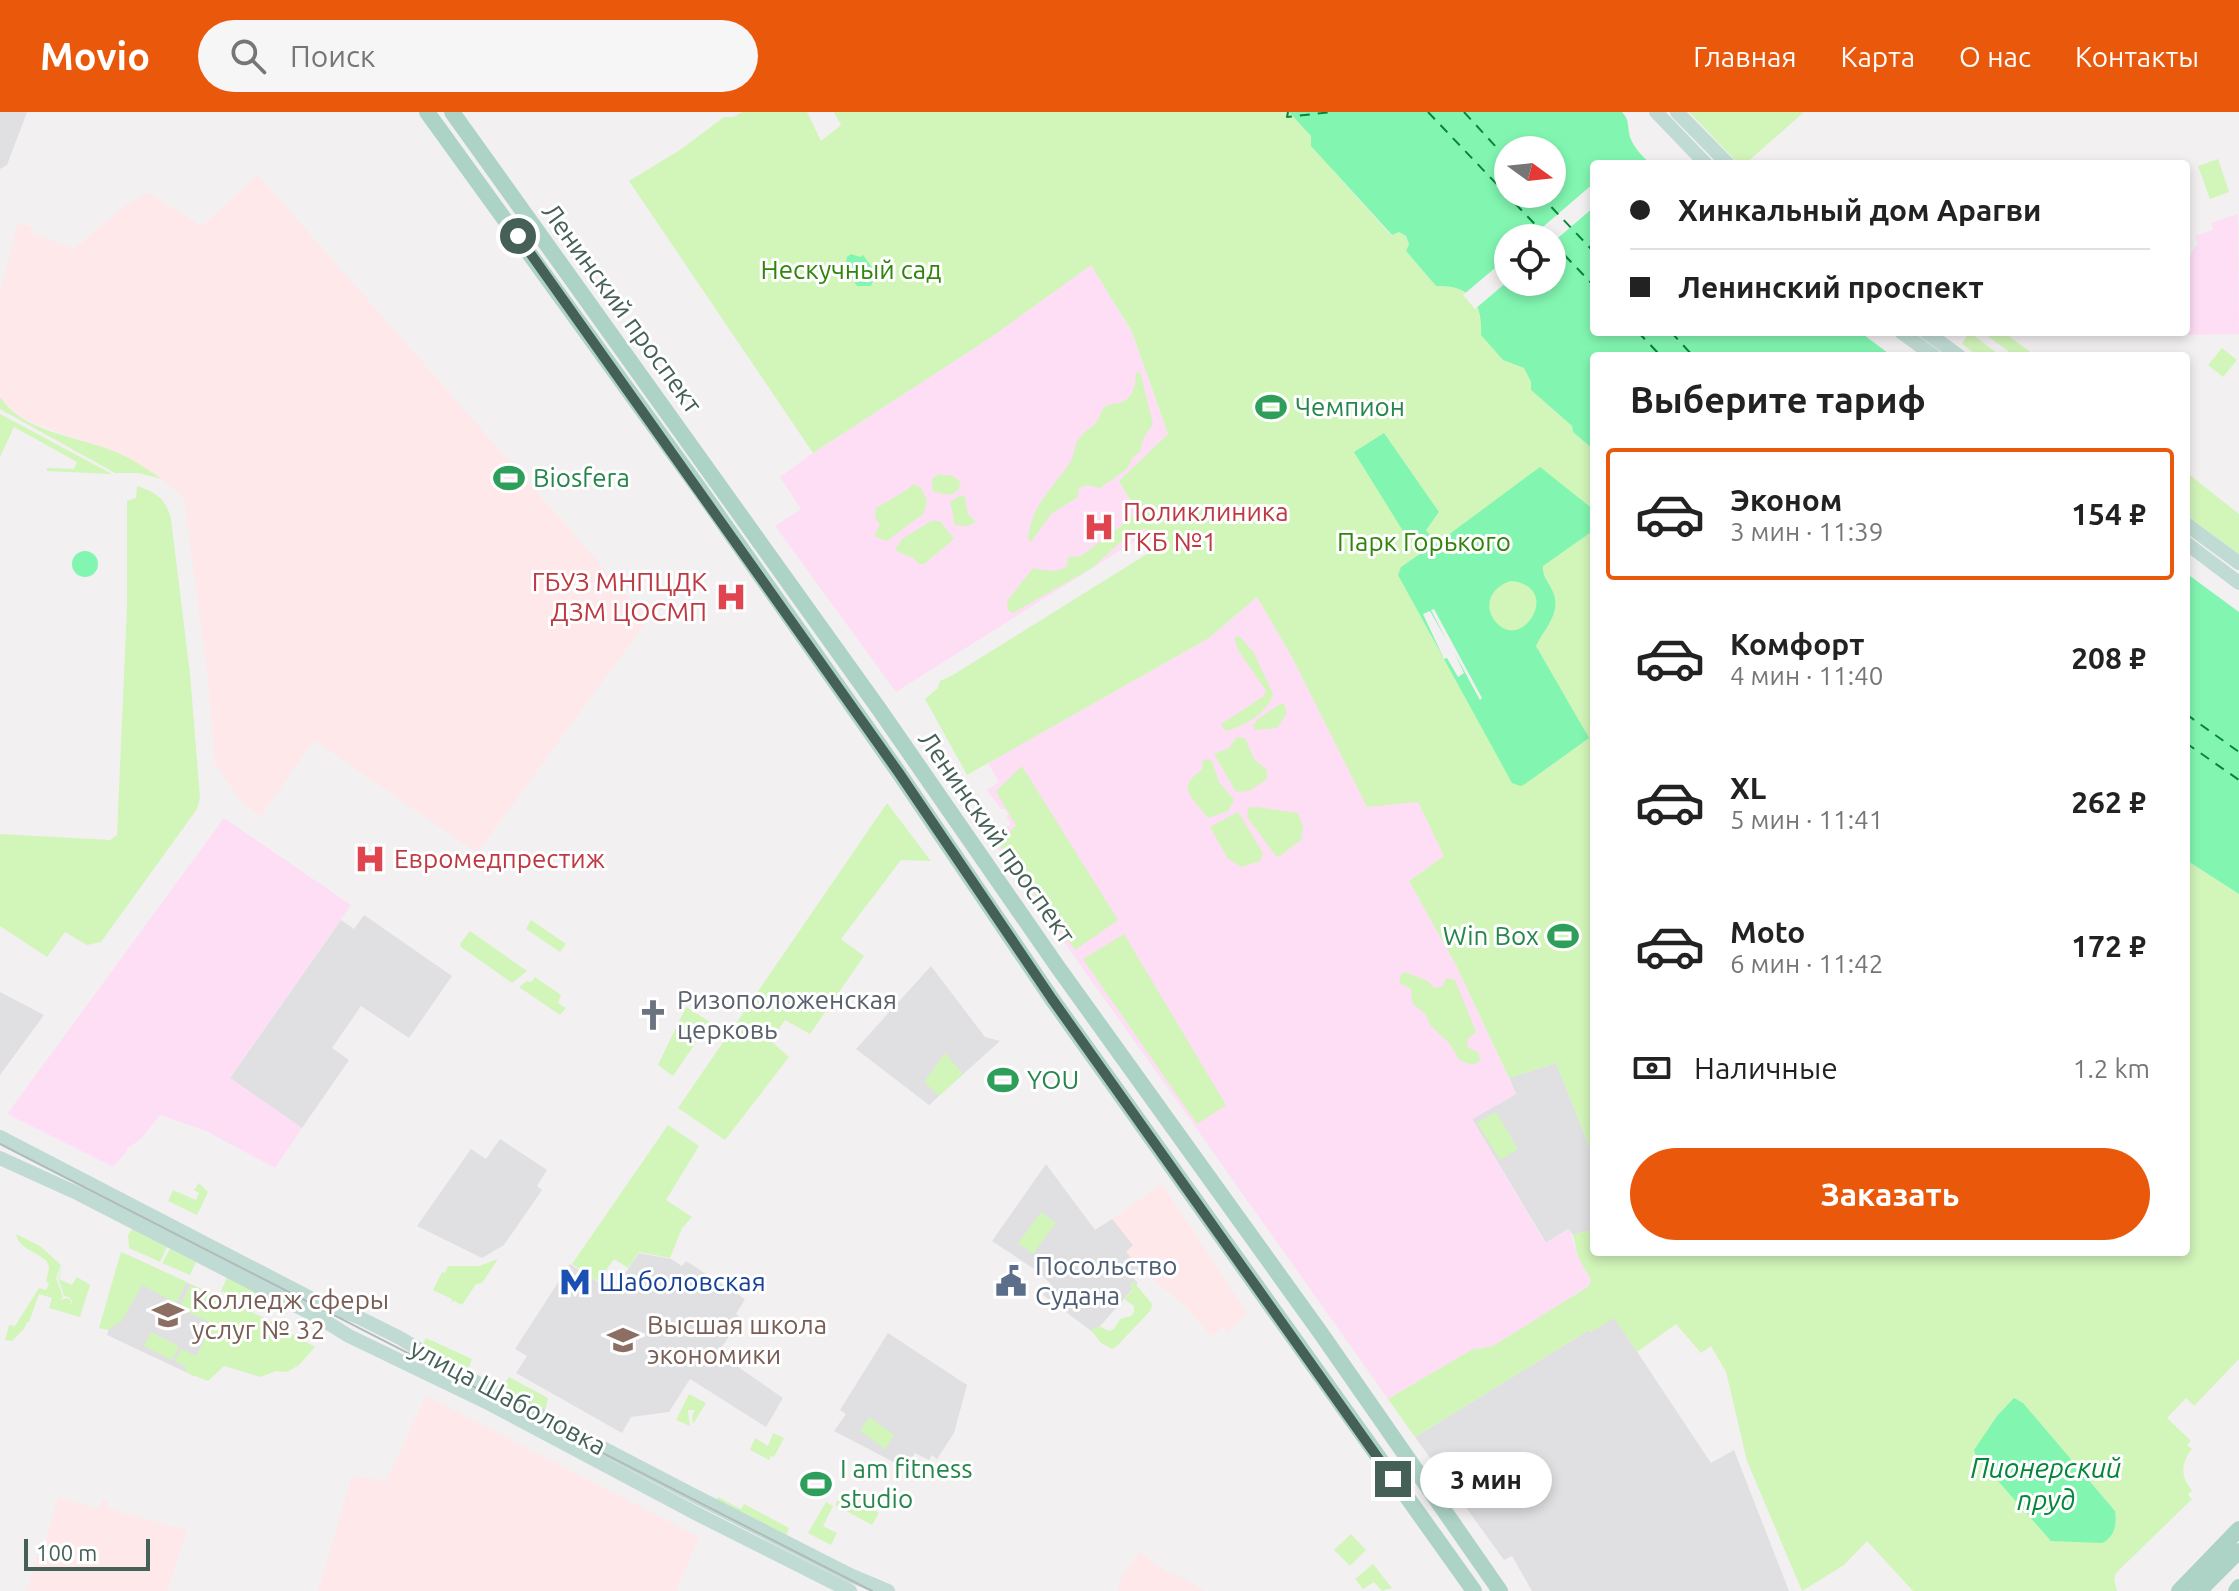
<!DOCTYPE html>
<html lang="ru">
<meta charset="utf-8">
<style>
:root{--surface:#fff;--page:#f6f6f6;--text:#222;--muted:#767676;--line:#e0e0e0;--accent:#ea580c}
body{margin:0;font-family:Ubuntu,sans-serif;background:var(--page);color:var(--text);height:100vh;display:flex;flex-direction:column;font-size:30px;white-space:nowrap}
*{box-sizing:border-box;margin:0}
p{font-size:26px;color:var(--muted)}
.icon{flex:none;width:44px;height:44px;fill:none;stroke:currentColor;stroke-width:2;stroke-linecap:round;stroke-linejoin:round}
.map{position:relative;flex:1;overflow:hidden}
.sheet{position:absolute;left:1590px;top:240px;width:600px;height:904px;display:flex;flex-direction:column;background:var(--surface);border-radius:8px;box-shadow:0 4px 12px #0003}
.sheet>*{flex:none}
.top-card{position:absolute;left:1590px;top:48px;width:600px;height:176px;border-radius:8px;box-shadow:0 4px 12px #0003;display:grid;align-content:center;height:176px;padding:0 40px;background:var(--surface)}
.needle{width:52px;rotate:105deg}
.tools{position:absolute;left:1494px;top:24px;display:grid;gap:16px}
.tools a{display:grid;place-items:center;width:72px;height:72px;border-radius:50%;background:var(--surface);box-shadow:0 4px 12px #0003;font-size:40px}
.scale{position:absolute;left:24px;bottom:20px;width:126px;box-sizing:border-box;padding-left:8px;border:4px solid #456057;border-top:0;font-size:22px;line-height:28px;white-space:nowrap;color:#456057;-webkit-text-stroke:6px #fff;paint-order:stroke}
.end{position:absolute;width:36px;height:36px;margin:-18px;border:10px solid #456057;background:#fff;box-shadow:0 0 0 4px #fff}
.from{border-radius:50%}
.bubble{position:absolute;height:56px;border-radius:28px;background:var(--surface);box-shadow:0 4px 12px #0003;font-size:26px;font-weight:700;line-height:56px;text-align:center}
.top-card b{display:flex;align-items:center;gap:28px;height:76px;font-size:30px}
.top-card b+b{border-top:2px solid var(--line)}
.top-card i{width:20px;height:20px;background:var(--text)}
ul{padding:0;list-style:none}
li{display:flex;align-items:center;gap:24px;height:132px;margin:0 16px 12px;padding:0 24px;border:4px solid transparent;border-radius:8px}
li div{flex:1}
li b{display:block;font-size:30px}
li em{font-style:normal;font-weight:700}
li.active{border-color:var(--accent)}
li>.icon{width:72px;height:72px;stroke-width:1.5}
h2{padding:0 40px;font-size:36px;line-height:96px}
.pay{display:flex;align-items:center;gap:20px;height:88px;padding:0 40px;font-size:30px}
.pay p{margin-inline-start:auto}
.primary-button{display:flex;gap:16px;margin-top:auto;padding:16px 40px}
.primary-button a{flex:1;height:92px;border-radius:48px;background:var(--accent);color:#fff;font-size:32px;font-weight:700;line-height:92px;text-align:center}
header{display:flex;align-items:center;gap:48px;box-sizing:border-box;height:112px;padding:0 40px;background:var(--accent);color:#fff}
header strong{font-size:38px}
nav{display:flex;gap:44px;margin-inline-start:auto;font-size:28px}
.search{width:560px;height:72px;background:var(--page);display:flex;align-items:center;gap:20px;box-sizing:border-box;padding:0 28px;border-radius:44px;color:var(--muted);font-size:30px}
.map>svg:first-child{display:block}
.commercial{fill:#fee8ea}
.education{fill:#e0dfe1}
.medical{fill:#fedef5}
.green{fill:#d2f5ba}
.water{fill:#82f6b1;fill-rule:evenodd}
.pier{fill:#f3f0f2}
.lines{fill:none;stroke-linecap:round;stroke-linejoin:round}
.ferry{stroke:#05863a;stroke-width:2;stroke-dasharray:10 8;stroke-linecap:butt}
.secondary{stroke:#c0dbd3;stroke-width:14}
.primary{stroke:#add2c6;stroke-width:16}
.tram{stroke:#b1bbb9;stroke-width:2}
.route{stroke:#456057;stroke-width:10}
.labels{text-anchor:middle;stroke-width:6;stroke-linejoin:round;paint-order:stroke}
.park-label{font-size:26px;fill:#31850c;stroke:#fff}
.street-label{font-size:26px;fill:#456057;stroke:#fff}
.leisure-label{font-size:26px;fill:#27864d;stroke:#fff;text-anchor:start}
.health-label{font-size:26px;fill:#be3a42;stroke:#fff;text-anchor:start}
.worship-label{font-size:26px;fill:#5b616d;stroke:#fff;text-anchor:start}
.service-label{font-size:26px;fill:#4e5e75;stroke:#fff;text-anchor:start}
.transit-label{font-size:26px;fill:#164399;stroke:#fff;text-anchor:start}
.education-label{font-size:26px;fill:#785e54;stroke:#fff;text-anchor:start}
.water-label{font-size:28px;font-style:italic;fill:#05863a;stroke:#fff}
</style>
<header>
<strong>Movio</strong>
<div class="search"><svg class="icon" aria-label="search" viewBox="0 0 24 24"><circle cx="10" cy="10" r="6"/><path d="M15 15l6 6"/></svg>Поиск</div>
<nav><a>Главная</a><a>Карта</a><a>О нас</a><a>Контакты</a></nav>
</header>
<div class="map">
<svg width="2239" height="1479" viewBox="0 0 2239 1479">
<rect width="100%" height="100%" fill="#f3f0f2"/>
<path class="commercial" d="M258 63 636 493 646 510 477 741 314 628 261 704 243 692 215 652 208 567 184 386 162 367 119 341 32 311 8 297 0 285V181L18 110 32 115 31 121 74 137 123 95 148 81 202 114Z
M1162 1072 1247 1201 1228 1220 1223 1215 1212 1225 1186 1195 1141 1157 1125 1140 1112 1107Z
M426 1284 699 1425 676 1479H318L352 1364 386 1369Z
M58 1385 99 1397 103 1387 108 1388 106 1396 187 1418 167 1479H27L37 1444 41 1445Z
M1140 1440 1165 1459 1183 1466 1204 1479H1118L1121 1466Z"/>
<path class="education" d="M0 0H27L7 53 0 57Z
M364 803 452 864 409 926 361 894 332 936 349 948 302 1016 230 966 341 808 354 817Z
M931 854 985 925 1000 929 929 993 856 937Z
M0 880 44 903 0 963Z
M1556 951 1594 1046V1117L1573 1123 1568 1117 1546 1131 1472 1007 1516 982 1509 966Z
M500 1027 547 1058 537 1074 542 1078 504 1133 482 1146 417 1114 471 1037 486 1047Z
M1046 1052 1095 1118 1112 1107 1133 1133 1126 1140 1141 1157 1132 1165 1138 1171 1094 1221 1043 1183 1051 1172 1040 1161 992 1129Z
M639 1141 671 1147 682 1154 686 1149 745 1187 736 1202 741 1206 718 1241 783 1286 766 1315 690 1267 669 1300 631 1305 622 1321 516 1261 527 1244 515 1237 570 1152 611 1178 615 1176Z
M128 1143 231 1191 194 1264 107 1223Z
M1614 1205 1711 1351 1734 1338 1789 1479H1532L1512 1444 1504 1448 1415 1325 1589 1218 1591 1220Z
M888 1221 967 1273 954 1321 937 1347 932 1343 929 1348 915 1341 905 1356 834 1319 846 1302 840 1298Z"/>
<path class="medical" d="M2238 102 2239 222 2187 223 2183 220H2186V147L2198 132 2195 124 2213 118 2211 111Z
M1091 152 1132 221 1168 322 1119 369 1148 421 896 580 775 414 801 397 780 365 813 341 990 226Z
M1257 485 1292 545 1367 694 1418 690 1444 744 1409 769 1456 853 1516 982 1472 1007 1545 1131 1569 1117 1578 1145 1591 1168 1589 1174 1570 1185 1567 1190 1493 1234 1471 1238 1388 1287 991 727 1011 712 1006 705 1008 702 1005 697H1001L987 678 999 670 988 651 1209 526Z
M224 706 351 793 230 966 302 1016 275 1056 206 1019 160 1003 141 1027 126 1037 127 1039 113 1055 7 1002Z"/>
<path class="green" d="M742 0H807L821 29 841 13 834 0H1289L1311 24 1335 61 1391 123 1399 120 1406 124 1409 132 1406 139 1436 174C1464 174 1473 182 1483 207 1488 221 1497 234 1503 248L1524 256 1531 270V278L1572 314 1573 320 1594 338V1046L1556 951 1509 966 1456 853 1409 769 1444 744 1419 692 1417 690 1367 695 1292 545 1257 485 1209 526 967 663 925 587 938 576 940 569 953 563 1155 437 1145 416 1124 427 1092 456 1013 501 1008 498 1007 489 1033 456C1045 458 1056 462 1067 454L1068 445 1081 444 1131 406 1136 398 1119 369 1168 322 1132 220 1091 153 990 226 813 341 629 69 680 38 724 5H734Z
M1689 0H1804L1745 52 1737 50Z
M2218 47 2229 80 2210 87 2198 54Z
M1969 220 2001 244H1978L1962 232Z
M1982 220H2003L2036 244H2015Z
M2222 236 2237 248 2223 265 2208 253Z
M1140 260 1153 312 1143 327 1140 340 1133 345 1127 357 1100 376 1087 373 1079 376 1078 385 1051 402 1031 430 1028 427C1032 393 1050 379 1069 352 1074 345 1074 336 1077 330 1081 322 1089 317 1094 313 1098 309 1100 302 1103 297 1109 290 1112 293 1119 291 1133 288 1136 272 1136 261Z
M0 285C24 322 80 324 118 341 133 347 148 358 162 367L138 361H115L0 297Z
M0 302 112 362 47 359V356L74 357 77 350 14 315 0 345Z
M2186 360 2239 402V442L2186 403Z
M939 362 953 364 961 370 958 378 951 383 934 380 932 377V367Z
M913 372 921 376 927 388 924 401 887 429 874 424 880 413 875 405 876 396 907 378Z
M137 374C156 380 166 387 171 407L190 562 200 686 197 697 101 830 87 833 65 820 47 845 0 814V722L110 728 117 723 127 494V389L136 386Z
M961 383 965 385 968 402 976 410 968 414 955 413 950 390Z
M931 409H940L954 427 924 452H919L913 446 895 438 902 427Z
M1239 524 1254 541 1273 582C1268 601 1244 615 1226 619L1221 613 1224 610 1264 584 1266 579 1238 538 1234 526Z
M1280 592H1284L1287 601 1277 616 1255 618 1253 614 1258 607Z
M1237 625 1245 626 1254 647 1267 658V667L1249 679 1236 680 1214 642 1229 636Z
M1207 647 1212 649 1219 670 1234 688 1228 699 1208 706 1190 684 1187 675 1191 667 1202 657 1203 648Z
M1022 654 1118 808 1075 838 997 730 1016 714 996 679Z
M887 691 931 749 901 748 841 827 864 844 810 922 785 908 771 929 789 945 725 1028 678 996Z
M1257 695 1298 701 1303 715 1301 728 1280 744H1276L1247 705 1248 696Z
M1238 700 1263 741 1260 749 1242 755 1228 747 1210 715Z
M2186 748 2239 782V1247L2194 1294 2186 1286 2167 1306 2191 1329 2187 1333 2192 1337C2181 1350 2180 1366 2192 1378L2188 1383 2192 1387 2116 1461 2114 1467 2117 1479H1913L1867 1429 1844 1453 1802 1479 1747 1349 1726 1260 1711 1234 1701 1241 1676 1212 1637 1240 1614 1206 1591 1220 1589 1218 1415 1325 1388 1287 1471 1238 1493 1234 1589 1174 1591 1168 1578 1145 1573 1123 1594 1117V1140H2186Z
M531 808 566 832 560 840 526 817Z
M470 819 527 859 512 871 461 835 460 832Z
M1124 822 1226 993 1197 1012 1083 847Z
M1405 860 1428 869 1434 876 1443 874 1446 866 1455 868 1476 920 1468 927 1467 935 1479 941 1480 949 1472 953 1459 948 1450 932 1431 914 1425 902 1412 891 1411 877 1399 871 1401 862Z
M535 865 561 883 558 891 566 896 560 903 519 875 527 869 531 870Z
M686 895 710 910 673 964 658 953Z
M945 941 963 962 939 984 924 970Z
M1496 1000 1518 1037 1500 1048 1477 1011Z
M668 1013 699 1034 666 1088 692 1105 682 1116 670 1146 639 1140 628 1156 614 1147 598 1169 572 1152Z
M199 1071 208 1080 197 1103 168 1089 173 1078 196 1088 199 1081 194 1078Z
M1041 1100 1056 1111 1033 1142 1018 1131Z
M132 1117 167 1135 160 1150 129 1136 128 1123Z
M16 1122 40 1134 61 1153 56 1166 63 1185 60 1188 68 1186 71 1189 69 1195 72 1189 69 1185 64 1184 58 1166 63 1152 59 1167 72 1173 77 1165 90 1173 80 1205 49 1196 52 1186 39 1182 29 1210H27L24 1217 12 1229 5 1228 9 1213 15 1214 39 1176 46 1178 49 1172 46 1169C47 1164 49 1159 49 1155 47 1140 19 1141 16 1122Z
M170 1137 196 1150 190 1163 162 1151Z
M121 1140 187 1170 176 1191 142 1173 122 1209 108 1218 99 1216Z
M498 1147 482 1171 476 1172 462 1193 454 1189 451 1191 452 1187 433 1178 442 1160 445 1161 448 1154H479Z
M227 1166 259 1182 254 1193 221 1179Z
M1133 1169 1152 1192 1151 1198 1117 1234 1112 1237 1101 1231 1091 1218 1099 1214 1109 1219 1114 1217 1120 1207 1131 1204 1134 1200V1194L1124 1187 1132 1179 1130 1174Z
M191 1172 286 1216 288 1220 315 1235 299 1253 287 1260 276 1259 261 1265 224 1254 208 1269 185 1260 186 1255 175 1249 181 1237 196 1244 210 1217 217 1218 210 1215 211 1211 179 1196Z
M151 1220 179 1234 172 1248 144 1234Z
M426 1226 472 1247 468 1258 455 1250 451 1254 421 1235Z
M509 1265 548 1286 545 1299 499 1280Z
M689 1282 706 1291 693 1312 692 1304 695 1298H688L690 1314 676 1308Z
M869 1305 894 1323 885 1337 860 1319Z
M773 1321 784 1326 774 1345 771 1344 769 1348 750 1338 755 1326 768 1334Z
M842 1381 879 1401 872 1413 835 1393Z
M718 1385 741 1397 744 1392 789 1416 785 1426 715 1390Z
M826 1390 833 1394 823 1414 837 1421 831 1433 808 1421Z
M1351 1422 1366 1438 1350 1454 1334 1438Z
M1373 1452 1392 1476 1382 1479 1374 1470 1363 1477 1355 1467Z"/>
<path class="water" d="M1289 0H1622C1630 8 1627 14 1630 25 1634 36 1642 44 1651 52H1594V220H1860L1892 244H1594V338L1573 320 1572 314 1531 278V270L1524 256 1503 248 1481 223C1483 190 1470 173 1436 174L1406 139 1409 132 1406 124 1399 120 1392 123 1311 34V24ZM1508 38H1552V82H1508ZM1508 126H1552V170H1508Z
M851 142 860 145 863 143 876 161 871 174H857L845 156 847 145Z
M1384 321 1439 400 1426 418 1436 432 1540 355 1594 398V418L1543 454C1542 465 1548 469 1552 478 1563 500 1545 515 1536 534L1589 626 1525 672 1521 674 1512 671 1398 463 1401 455 1427 437 1418 424 1410 426 1403 419 1354 340ZM1511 469C1564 474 1522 543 1495 509 1482 492 1493 474 1511 469Z
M72 452a13 13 0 1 1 26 0a13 13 0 1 1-26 0Z
M2186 461 2239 500V782L2186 748Z
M2014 1286 2023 1291 2115 1399C2117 1412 2115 1425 2102 1431L2051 1429 1976 1344 1974 1338 1997 1304Z"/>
<path class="pier" d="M1594 71V95L1552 131V126H1530Z
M1508 145V169L1475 197 1463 183Z
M1434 497 1482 586 1480 588 1455 542 1464 561 1458 565 1447 546 1444 547 1423 502 1430 499 1447 529 1431 498Z"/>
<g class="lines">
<path class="ferry" d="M1288 0 1287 5 1332 0
M1428 0 1548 126
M1464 0 1508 48
M1539 82 1594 140
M1552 130 1594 174
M1638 220 1661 244
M1671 220 1693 244
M2186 602 2239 640
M2186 631 2239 668"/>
<path class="secondary" d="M1656 0 1706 52
M1677 0 1728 52
M1901 220 1934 244
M1926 220 1959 244
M2186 412 2239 451
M2186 431 2239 471
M0 1025 322 1192 358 1205 400 1226 451 1257 693 1383 850 1463 888 1479
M0 1046 79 1082 320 1206 349 1224 490 1292 701 1404 850 1479"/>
<path class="primary" d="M427 0 701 379 899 661 1052 887 1474 1479
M452 0 879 597 1057 854 1320 1220 1500 1479
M2179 1479 2239 1417
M2199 1479 2239 1439
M2236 1479 2239 1475"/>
<path class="tram" d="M0 1032 872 1479"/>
</g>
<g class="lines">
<path class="route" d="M518 124 899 661 1052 887 1393 1367"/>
</g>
<defs>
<symbol id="stadium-bare" viewBox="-9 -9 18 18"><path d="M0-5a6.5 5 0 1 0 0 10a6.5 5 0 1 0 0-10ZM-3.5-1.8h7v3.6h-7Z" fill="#2e9e5b" stroke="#fff" stroke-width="2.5" paint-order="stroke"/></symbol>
<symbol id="hospital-bare" viewBox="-9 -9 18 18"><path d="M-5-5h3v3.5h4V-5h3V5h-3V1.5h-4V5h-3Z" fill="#e0444e" stroke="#fff" stroke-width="2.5" paint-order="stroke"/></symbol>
<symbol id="church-bare" viewBox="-9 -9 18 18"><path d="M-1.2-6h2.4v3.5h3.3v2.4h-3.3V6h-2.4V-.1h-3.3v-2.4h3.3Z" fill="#6b7280" stroke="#fff" stroke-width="2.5" paint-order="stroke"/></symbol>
<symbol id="civic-bare" viewBox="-9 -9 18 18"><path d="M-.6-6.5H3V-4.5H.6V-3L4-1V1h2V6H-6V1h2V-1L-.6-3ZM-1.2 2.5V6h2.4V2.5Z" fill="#5c6f8a" stroke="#fff" stroke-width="2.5" paint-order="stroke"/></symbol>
<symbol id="metro-bare" viewBox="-9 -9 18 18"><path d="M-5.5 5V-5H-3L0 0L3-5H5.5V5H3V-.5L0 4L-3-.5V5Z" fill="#1a4fb4" stroke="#fff" stroke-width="2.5" paint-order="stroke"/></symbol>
<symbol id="university-bare" viewBox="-9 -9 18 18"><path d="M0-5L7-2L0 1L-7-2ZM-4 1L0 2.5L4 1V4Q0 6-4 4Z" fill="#8d6e63" stroke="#fff" stroke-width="2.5" paint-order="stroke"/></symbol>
</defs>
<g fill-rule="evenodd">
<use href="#stadium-bare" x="1249" y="273" width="44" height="44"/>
<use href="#stadium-bare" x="487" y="344" width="44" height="44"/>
<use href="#hospital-bare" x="1077" y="393" width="44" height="44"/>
<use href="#hospital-bare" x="709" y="463" width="44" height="44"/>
<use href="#hospital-bare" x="348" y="725" width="44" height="44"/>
<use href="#stadium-bare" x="1541" y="802" width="44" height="44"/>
<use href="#church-bare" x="631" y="881" width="44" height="44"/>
<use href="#stadium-bare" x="981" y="946" width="44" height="44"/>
<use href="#civic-bare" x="989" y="1147" width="44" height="44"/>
<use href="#metro-bare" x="553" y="1148" width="44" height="44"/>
<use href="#university-bare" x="146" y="1181" width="44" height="44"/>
<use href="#university-bare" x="601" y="1206" width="44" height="44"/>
<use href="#stadium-bare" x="794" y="1350" width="44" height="44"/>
</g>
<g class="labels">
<g class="park-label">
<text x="851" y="167">Нескучный сад</text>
<text x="1424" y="439">Парк Горького</text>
</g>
<g class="street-label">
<text transform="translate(622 196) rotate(54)" y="9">Ленинский проспект</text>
<text transform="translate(997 725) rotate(55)" y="9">Ленинский проспект</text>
<text transform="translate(508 1285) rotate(28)" y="9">улица Шаболовка</text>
</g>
<g class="leisure-label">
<text x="1295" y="304">Чемпион</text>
<text x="533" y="375">Biosfera</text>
<text x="1539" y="833" text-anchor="end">Win Box</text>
<text x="1027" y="977">YOU</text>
<text x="840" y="1366">I am fitness<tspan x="840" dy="30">studio</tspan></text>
</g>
<g class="health-label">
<text x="1123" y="409">Поликлиника<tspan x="1123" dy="30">ГКБ №1</tspan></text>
<text x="707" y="479" text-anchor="end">ГБУЗ МНПЦДК<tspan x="707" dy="30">ДЗМ ЦОСМП</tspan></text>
<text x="394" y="756">Евромедпрестиж</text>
</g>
<g class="worship-label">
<text x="677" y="897">Ризоположенская<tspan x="677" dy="30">церковь</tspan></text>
</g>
<g class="service-label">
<text x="1035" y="1163">Посольство<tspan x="1035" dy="30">Судана</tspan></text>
</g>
<g class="transit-label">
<text x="599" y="1179">Шаболовская</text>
</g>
<g class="education-label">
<text x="192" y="1197">Колледж сферы<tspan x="192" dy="30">услуг № 32</tspan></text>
<text x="647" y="1222">Высшая школа<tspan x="647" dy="30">экономики</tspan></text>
</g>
<g class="water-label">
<text x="2046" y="1366">Пионерский<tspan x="2046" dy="32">пруд</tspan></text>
</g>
</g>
</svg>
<div class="tools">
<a><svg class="needle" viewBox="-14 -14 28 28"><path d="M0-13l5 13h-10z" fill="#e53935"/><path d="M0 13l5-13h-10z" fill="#767676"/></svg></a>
<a><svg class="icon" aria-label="locate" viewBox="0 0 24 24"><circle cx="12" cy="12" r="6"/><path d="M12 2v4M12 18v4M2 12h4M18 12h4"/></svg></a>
</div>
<div class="scale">100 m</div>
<i class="end from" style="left:518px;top:124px"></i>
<i class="end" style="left:1393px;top:1367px"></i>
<div class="bubble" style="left:1420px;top:1340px;width:132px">3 мин</div>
<div class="top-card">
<b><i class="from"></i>Хинкальный дом Арагви</b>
<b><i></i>Ленинский проспект</b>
</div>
<section class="sheet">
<h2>Выберите тариф</h2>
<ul>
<li class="active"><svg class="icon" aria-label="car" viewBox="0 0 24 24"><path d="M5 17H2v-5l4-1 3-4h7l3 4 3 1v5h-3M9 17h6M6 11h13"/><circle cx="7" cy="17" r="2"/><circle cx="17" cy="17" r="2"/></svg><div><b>Эконом</b><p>3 мин · 11:39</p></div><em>154 ₽</em></li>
<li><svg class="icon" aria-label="car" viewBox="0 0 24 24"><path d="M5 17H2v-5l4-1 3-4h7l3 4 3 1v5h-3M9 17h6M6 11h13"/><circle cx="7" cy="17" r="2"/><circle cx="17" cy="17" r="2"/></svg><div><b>Комфорт</b><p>4 мин · 11:40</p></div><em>208 ₽</em></li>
<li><svg class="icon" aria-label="car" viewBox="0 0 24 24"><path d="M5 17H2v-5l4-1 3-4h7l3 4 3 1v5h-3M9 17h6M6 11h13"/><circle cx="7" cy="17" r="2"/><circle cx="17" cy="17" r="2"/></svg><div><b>XL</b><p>5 мин · 11:41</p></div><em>262 ₽</em></li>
<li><svg class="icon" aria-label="car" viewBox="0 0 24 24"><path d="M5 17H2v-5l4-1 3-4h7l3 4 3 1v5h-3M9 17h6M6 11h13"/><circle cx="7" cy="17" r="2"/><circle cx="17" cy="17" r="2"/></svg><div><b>Moto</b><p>6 мин · 11:42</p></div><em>172 ₽</em></li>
</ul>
<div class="pay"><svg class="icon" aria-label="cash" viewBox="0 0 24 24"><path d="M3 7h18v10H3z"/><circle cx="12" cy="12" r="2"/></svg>Наличные<p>1.2 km</p></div>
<div class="primary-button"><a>Заказать</a></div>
</section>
</div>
